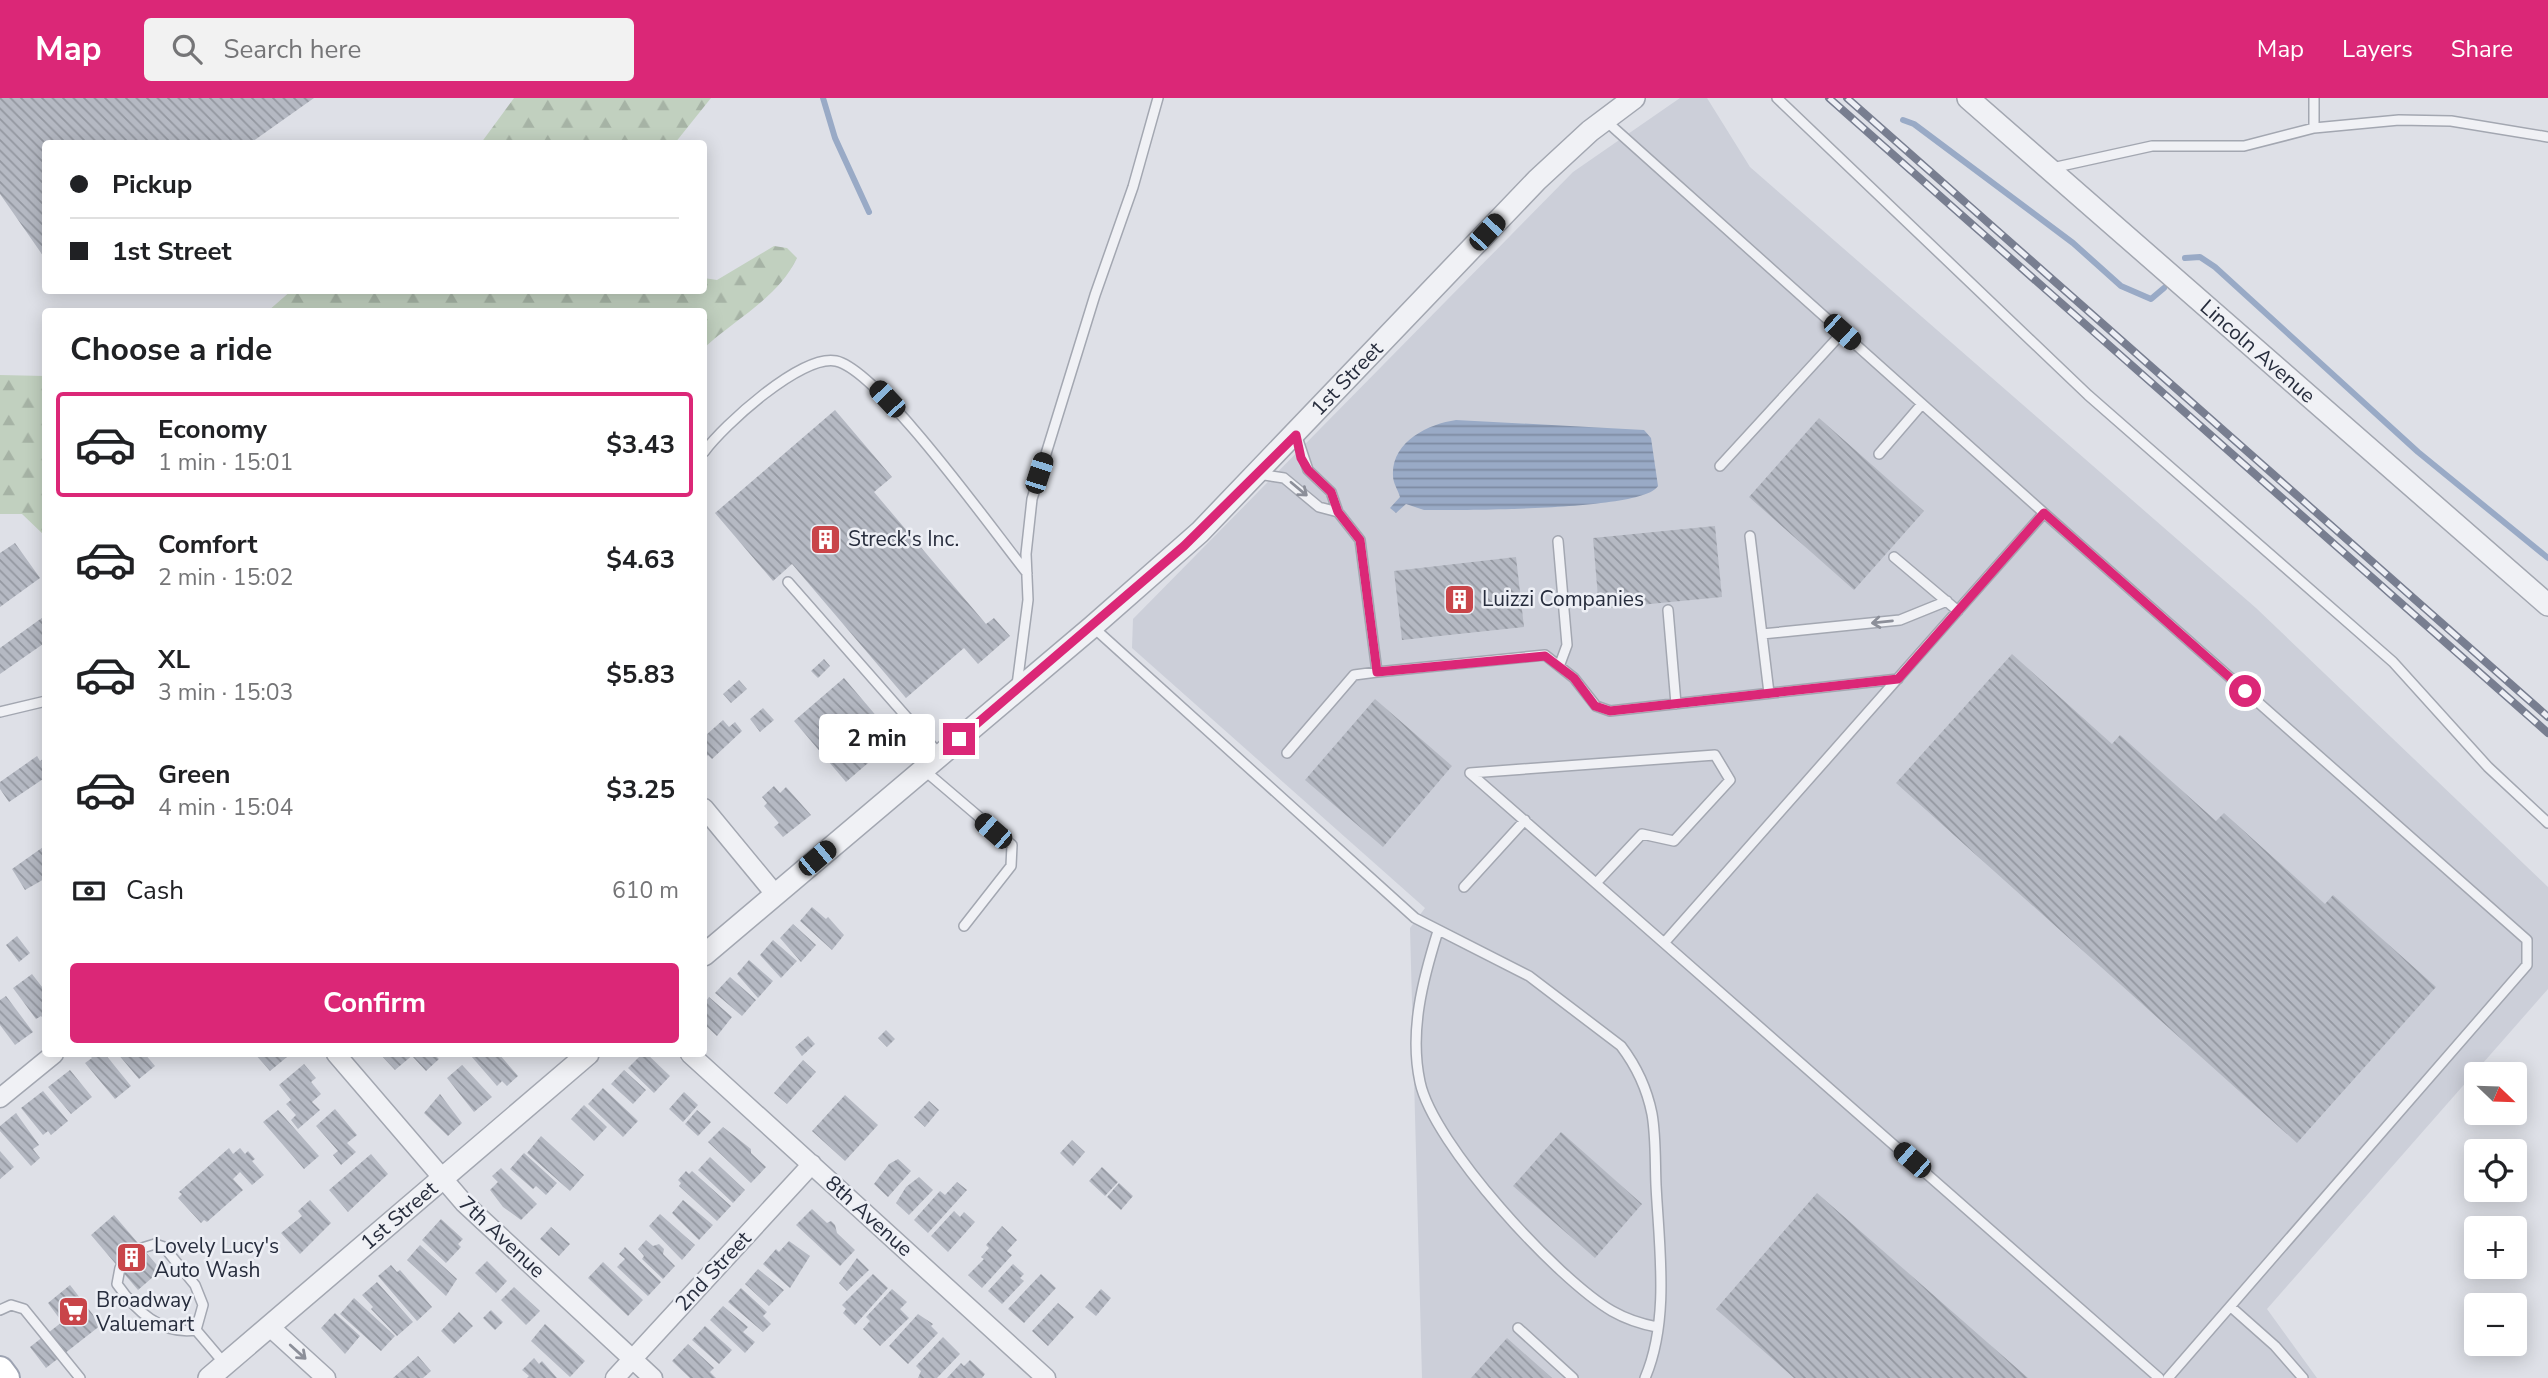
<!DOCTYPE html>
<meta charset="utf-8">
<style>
:root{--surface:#fff;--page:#f2f2f2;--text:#202124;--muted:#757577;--line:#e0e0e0;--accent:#db2777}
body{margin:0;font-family:"Nunito Sans",sans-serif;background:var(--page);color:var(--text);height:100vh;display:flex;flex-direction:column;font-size:26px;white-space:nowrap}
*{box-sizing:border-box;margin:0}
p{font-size:23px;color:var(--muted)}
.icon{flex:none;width:38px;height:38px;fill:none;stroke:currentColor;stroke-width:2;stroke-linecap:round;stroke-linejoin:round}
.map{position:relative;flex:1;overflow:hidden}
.panel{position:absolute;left:42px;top:210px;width:665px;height:749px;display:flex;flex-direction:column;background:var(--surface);border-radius:7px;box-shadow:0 4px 18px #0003}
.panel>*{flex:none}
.hud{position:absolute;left:42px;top:42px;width:665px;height:154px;border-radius:7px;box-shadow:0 4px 18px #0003;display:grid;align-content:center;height:154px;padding:0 28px;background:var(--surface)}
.needle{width:46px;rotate:113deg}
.controls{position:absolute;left:2464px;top:964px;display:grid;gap:14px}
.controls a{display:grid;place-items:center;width:63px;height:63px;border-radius:7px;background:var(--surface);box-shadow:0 4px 18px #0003;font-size:35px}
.end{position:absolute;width:32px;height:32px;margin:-16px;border:9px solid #db2777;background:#fff;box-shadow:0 0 0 4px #fff}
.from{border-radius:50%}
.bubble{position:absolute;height:49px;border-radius:7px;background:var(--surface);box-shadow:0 4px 18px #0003;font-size:23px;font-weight:700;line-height:49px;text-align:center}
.car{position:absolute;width:21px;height:42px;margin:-21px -10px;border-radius:9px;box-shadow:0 0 5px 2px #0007;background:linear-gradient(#222 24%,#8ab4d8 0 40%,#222 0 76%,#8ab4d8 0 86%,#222 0)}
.hud b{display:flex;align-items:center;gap:24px;height:66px;font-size:26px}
.hud b+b{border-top:2px solid var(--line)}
.hud i{width:18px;height:18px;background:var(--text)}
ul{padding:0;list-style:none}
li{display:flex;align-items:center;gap:21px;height:105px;margin:0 14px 10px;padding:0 14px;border:4px solid transparent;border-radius:7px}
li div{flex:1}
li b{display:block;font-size:26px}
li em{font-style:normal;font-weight:700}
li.on{border-color:var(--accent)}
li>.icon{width:63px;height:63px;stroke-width:1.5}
h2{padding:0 28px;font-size:32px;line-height:84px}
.pay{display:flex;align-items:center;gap:18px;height:77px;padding:0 28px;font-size:26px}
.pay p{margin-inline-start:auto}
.cta{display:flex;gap:14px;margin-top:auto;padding:14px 28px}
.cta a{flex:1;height:80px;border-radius:7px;background:var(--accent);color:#fff;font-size:28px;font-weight:700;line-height:80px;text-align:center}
header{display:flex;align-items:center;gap:42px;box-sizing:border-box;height:98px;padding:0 35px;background:var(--accent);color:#fff}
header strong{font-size:33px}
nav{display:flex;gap:38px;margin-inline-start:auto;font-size:24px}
.search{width:490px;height:63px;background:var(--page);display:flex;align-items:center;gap:18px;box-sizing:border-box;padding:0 24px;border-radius:7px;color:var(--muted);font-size:26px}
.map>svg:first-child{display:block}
.built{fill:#cccfd9}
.forest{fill:url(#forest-firs)}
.water{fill:url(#water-rules)}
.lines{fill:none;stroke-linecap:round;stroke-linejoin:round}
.stream{stroke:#99aac6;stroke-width:6}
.building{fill:url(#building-back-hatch)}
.service-casing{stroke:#a3a7b1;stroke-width:12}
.minor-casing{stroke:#a3a7b1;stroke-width:21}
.tertiary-casing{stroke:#a3a7b1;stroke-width:24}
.primary-casing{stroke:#9da3b2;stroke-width:30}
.service{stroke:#f0f1f5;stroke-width:9}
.minor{stroke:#f0f1f5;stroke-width:18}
.tertiary{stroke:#f0f1f5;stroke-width:21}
.primary{stroke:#fff;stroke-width:26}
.rail-casing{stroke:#787e90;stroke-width:8}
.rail{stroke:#edeff5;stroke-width:5;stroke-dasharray:16;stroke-linecap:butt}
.oneway{stroke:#8c8f99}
.route{stroke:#db2777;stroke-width:9}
.labels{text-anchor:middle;stroke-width:5;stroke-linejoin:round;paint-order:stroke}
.street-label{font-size:21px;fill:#272d3d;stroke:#edeff5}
.poi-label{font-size:21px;fill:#272d3d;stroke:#edeff5;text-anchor:start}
</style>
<header>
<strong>Map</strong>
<div class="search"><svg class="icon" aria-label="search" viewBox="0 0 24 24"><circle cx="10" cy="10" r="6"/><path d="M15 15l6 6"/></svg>Search here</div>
<nav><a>Map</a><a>Layers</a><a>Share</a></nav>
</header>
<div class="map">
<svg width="2548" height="1280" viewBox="0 0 2548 1280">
<defs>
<pattern id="forest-firs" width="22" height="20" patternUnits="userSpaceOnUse" patternTransform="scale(1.75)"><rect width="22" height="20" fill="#c1d0bf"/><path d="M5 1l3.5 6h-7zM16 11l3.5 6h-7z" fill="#a6b3a5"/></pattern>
<pattern id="water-rules" width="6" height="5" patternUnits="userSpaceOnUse" patternTransform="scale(1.75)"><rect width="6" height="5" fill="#99aac6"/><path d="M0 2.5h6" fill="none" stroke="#7d8ba2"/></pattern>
<pattern id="building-back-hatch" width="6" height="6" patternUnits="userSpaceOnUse" patternTransform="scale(1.75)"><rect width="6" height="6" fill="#b5b9c3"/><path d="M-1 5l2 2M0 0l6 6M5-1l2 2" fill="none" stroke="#9397a0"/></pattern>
</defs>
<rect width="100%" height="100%" fill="#dee0e7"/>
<path class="built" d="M1680 0H1707L1750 69 2256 510 2548 789V891L2267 1211 2317 1280H1422L1410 830 1425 810 1132 550 1133 521 1573 74Z"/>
<path class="forest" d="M514 0H711L675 45H481Z
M774 148 787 150 797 160C778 200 735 221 704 250V214L268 213 292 192H704V180L717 182Z
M0 277 45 278V438L22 416H0Z"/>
<path class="water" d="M1456 322 1644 332 1651 340 1658 388C1644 413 1459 412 1424 412L1406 406 1396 415 1390 410 1400 399C1398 392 1393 385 1393 378 1391 344 1428 326 1456 322Z"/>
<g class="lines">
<path class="stream" d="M823 0 835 40 869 114
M1903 22 1914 26 2073 145 2121 188 2151 201 2164 190
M2185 160 2200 159 2215 169 2418 354 2548 460"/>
</g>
<path class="building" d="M0 0H314L249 46H46V162L0 96Z
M835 312 892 379 874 394 986 526 994 520 1010 538 978 566 964 550 906 600 792 466 773 483 715 415Z
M1819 320 1924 413 1854 492 1749 399Z
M1715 428 1722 499 1599 511 1593 440Z
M15 445 40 480 0 509V455Z
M1516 459 1524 529 1402 542 1394 473Z
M46 517V544L0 576V550Z
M2012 556 2112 646 2120 637 2216 723 2224 715 2325 806 2333 797 2436 889 2297 1045 1896 685Z
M824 561 830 568 818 580 811 573Z
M844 580 896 641 846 684 794 623Z
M739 582 747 591 731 605 723 596Z
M1375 601 1452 668 1383 749 1305 682Z
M763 610 774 622 760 634 750 621Z
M723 622 729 629 735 624 742 633 712 661 708 657 704 661V633L706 637Z
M37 658 40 663 46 659V679L9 704 0 691V684Z
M774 688 780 695 786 689 811 717 783 739 774 729 779 725 764 708 767 705 762 699Z
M46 747V780L25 792 12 771Z
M812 809 826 821 828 819 844 837 832 852 800 823Z
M793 826 816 847 801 864 780 840Z
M17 838 30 855 19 864 6 847Z
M773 842 797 863 781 880 760 857Z
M749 862 773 883 758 900 737 876Z
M32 876 46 894V924L41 918 36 921 13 890Z
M730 879 756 902 742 918 715 895Z
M6 898 33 934 15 947 0 927V902Z
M709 899 732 919 717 938 704 926V906Z
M886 932 895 941 887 949 878 940Z
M808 938 815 946 802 958 795 949Z
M88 956H105L131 988 115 1001 85 965 92 960Z
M118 956H145L155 968 139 981Z
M255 956H284L287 959 270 973Z
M380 956H414L395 972Z
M418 956H434L439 961 426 973 413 959Z
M473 956H499L518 978 507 988 502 983 497 988 471 958Z
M642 956H647L670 978 654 995 628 970Z
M803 962 816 974 787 1006 774 995Z
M304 966 316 980 311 984 321 996 312 1004 320 1012 298 1031 291 1022 296 1017 286 1006 291 1002 279 987Z
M462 967 492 999 474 1014 447 980Z
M70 972 92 999 71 1016 48 989Z
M624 972 646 992 633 1006 611 986Z
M603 990 638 1023 623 1039 588 1006Z
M43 993 68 1023 51 1037 48 1033 43 1037 21 1010Z
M684 994 698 1007 683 1024 669 1011Z
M440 996 462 1025 448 1038 424 1015Z
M845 997 878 1027 845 1063 812 1033Z
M929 1003 939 1012 925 1029 914 1019Z
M584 1007 607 1029 594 1043 571 1021Z
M335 1011 357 1037 347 1045 356 1054 341 1067 333 1057 338 1053 316 1028Z
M278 1012 319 1058 304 1071 263 1024Z
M697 1012 711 1024 698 1038 685 1026Z
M16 1015 39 1047 33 1051 40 1060 31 1068 0 1033V1028Z
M723 1029 751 1051V1055L766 1069 751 1085 708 1044Z
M1561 1034 1642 1106 1595 1160 1513 1088Z
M541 1038 584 1077 570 1093 527 1055Z
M1072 1042 1085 1054 1073 1068 1060 1055Z
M229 1050 233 1056 240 1050 245 1056 248 1053 255 1061 252 1063 264 1077 252 1087 240 1074 233 1081 243 1092 207 1124 204 1122 201 1125 178 1100 182 1096 179 1094Z
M0 1053 14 1069 0 1081Z
M524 1055 557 1085 546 1097 536 1088 533 1091 510 1071Z
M371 1056 388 1076 348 1114 329 1092Z
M710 1059 745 1092 733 1105 698 1072Z
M898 1061 911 1073 888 1099 874 1086 889 1066Z
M1102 1069 1118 1084 1105 1098 1089 1083Z
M501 1070 537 1106 521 1122 503 1109 490 1092 498 1084 492 1078Z
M686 1073 689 1076 692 1073 731 1108 717 1123 679 1088 681 1085 678 1082Z
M919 1079 933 1092 909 1117 896 1105 906 1089Z
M957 1084 967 1092 928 1135 914 1122 940 1093 945 1097Z
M1119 1085 1133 1098 1121 1112 1107 1099Z
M1817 1095 2028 1280H1794L1716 1211Z
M310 1102 331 1125 300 1156 281 1135 302 1118 298 1113Z
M683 1102 713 1127 699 1142 672 1115Z
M812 1111 827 1125 831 1123 835 1127 837 1135 855 1152 840 1168 796 1127Z
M954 1113 960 1119 964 1114 975 1124 948 1154 931 1138Z
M660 1116 695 1147 682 1162 649 1128Z
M114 1117 161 1172 138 1192 91 1137Z
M441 1121 463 1141 458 1146 461 1149 446 1165 422 1142Z
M1002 1128 1017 1142 1007 1153 1012 1157 982 1190 968 1177 984 1161 981 1159 989 1150 986 1147Z
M551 1129 570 1146 559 1158 540 1141Z
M646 1142 653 1148 659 1146 664 1151 663 1156 675 1168 663 1181 642 1161 644 1158 638 1151Z
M789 1143 810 1158 790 1190 763 1166 776 1151 779 1154Z
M420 1147 457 1181 446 1198 407 1162Z
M625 1149 661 1184 648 1198 617 1169 625 1161 619 1156Z
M857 1160 869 1172 847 1193 839 1185Z
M487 1163 507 1183 496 1195 475 1175Z
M603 1164 643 1202 628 1218 588 1180Z
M1013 1166 1024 1176 1020 1180 1024 1183 1002 1206 988 1193Z
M391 1167 397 1174 400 1172 432 1209 417 1223 378 1178Z
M758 1171 784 1192 769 1208 745 1186Z
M873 1176 888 1190 855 1227 843 1215 846 1211 842 1207Z
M1041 1176 1056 1190 1024 1225 1008 1211Z
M377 1184 413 1224 397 1238 371 1211 373 1209 362 1197Z
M70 1187 101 1227 46 1270 30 1249 62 1224 48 1205Z
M514 1189 540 1213 526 1227 501 1202Z
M741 1190 767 1214 763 1218 771 1226 763 1234 728 1204Z
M892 1191 907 1204 900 1211 909 1220 880 1248 863 1231 870 1223 866 1219Z
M1101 1191 1111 1200 1096 1218 1085 1209Z
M354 1200 395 1238 381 1253 340 1216Z
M1058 1205 1074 1219 1048 1248 1032 1233Z
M723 1208 748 1229 743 1234 755 1244 745 1255 710 1222Z
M491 1212 503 1224 495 1232 483 1220Z
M459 1214 473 1228 454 1246 441 1233Z
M335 1215 360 1238 345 1256 321 1230Z
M918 1216 933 1226 931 1228 938 1235 908 1266 889 1248Z
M545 1226 585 1263 570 1279 531 1243Z
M705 1228 732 1252 719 1266 692 1242Z
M943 1239 960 1256 937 1280H918L921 1273 916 1268Z
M1507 1240 1552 1280H1471Z
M688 1246 714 1270 710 1274 716 1280H690L672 1263Z
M418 1258 431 1273 423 1280H393Z
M534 1260 539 1266 542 1263 557 1280H527L529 1278 522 1272Z
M970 1262 985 1276 982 1280H947L961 1265 964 1268Z"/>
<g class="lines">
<defs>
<path id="service" d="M1777 0 2088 297 2393 564 2488 669 2548 725
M1606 23 2044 415 1664 845 2159 1280
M2314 30V0
M2052 70 2152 48H2244L2314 30 2399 22 2451 23 2548 39
M704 354C723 328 801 256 836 263 879 272 994 434 1027 475
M1879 356 1922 306
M1720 368 1842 235
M1258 376 1284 380 1319 409 1338 414
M2044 415 2527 842V867L2168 1280
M1750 438 1769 595
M1558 443 1567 547 1560 566
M1894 459 1958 513
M788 484 940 657
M1668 512 1676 606
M1094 530 1415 820 1529 878 1621 948C1637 969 1647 991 1652 1016 1656 1039 1655 1064 1656 1087 1659 1148 1670 1222 1645 1280
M1762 536 1900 522 1947 503
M1377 574 1545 557 1574 580 1596 608 1610 613 1898 581
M1017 587 1028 502 1026 456 1032 401 1095 197 1133 89 1158 0
M0 614 46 603
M1287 655 1354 577 1377 574 1360 442 1338 414 1331 394 1308 372 1296 336
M924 672 1012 747 1011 768 964 828
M1470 675 1715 657 1730 682 1674 743 1642 736 1597 784
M1470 675 1664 845
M1464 789 1525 722
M1438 833C1423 881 1409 933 1420 984 1433 1046 1557 1181 1612 1213 1626 1221 1641 1226 1657 1229
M120 1170 117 1186C136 1213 161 1237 196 1232L203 1207 195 1187 164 1149 155 1146 142 1150
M2231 1209 2275 1248 2303 1280
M0 1212 11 1207 24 1211 80 1280
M1518 1230 1573 1280
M196 1232 224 1265"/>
<path id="minor" d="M704 710 775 796
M336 956 464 1105 653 1280
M690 956 1046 1280
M0 1000 54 956
M270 1229 326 1280
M615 1280 812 1066"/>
<g id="tertiary">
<path id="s1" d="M1968 0 2548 507"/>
<path id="s2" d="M704 857 1092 529 1200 434 1537 82 1590 33 1634 0"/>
<path id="s3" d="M209 1280 588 956"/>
</g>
<path id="primary" d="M0 1272 6 1280"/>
</defs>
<use href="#service" class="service-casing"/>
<use href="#minor" class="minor-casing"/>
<use href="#tertiary" class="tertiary-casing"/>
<use href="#primary" class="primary-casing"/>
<use href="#service" class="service"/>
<use href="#minor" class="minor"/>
<use href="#tertiary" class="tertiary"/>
<use href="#primary" class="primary"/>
<defs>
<path id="rail" d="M1829 0 2548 635
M1847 0 2548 619"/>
</defs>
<use href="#rail" class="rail-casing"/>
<use href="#rail" class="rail"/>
</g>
<defs><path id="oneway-shaft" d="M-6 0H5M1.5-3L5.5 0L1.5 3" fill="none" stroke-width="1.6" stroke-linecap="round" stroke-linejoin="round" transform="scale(1.75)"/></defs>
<g class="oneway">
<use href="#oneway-shaft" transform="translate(1299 391) rotate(40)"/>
<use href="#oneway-shaft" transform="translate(1882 524) rotate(174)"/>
<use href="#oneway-shaft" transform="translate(298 1254) rotate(42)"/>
</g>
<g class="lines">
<path class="route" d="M959 641 1184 448 1296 337 1301 360 1308 372 1331 394 1338 414 1360 442 1377 574 1545 558 1574 580 1595 608 1610 613 1898 581 2044 415 2245 593"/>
</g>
<defs>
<symbol id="building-square" viewBox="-11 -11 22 22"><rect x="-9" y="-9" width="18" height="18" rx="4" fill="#c94549" stroke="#edeff5"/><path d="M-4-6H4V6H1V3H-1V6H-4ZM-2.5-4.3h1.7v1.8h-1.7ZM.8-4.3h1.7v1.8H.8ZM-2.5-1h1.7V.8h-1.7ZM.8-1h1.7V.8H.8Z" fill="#fff"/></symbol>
<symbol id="supermarket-square" viewBox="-11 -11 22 22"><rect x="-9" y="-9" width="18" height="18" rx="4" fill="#c94549" stroke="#edeff5"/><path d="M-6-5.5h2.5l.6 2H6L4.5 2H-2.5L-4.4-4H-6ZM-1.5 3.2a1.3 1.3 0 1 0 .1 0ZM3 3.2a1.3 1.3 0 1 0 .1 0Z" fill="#fff"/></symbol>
</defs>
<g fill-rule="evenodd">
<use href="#building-square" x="808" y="424" width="35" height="35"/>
<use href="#building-square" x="1442" y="484" width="35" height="35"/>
<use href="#building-square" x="114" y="1142" width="35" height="35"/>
<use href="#supermarket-square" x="56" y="1196" width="35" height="35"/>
</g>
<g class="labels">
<g class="street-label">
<text dy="7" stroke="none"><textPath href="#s1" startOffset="385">Lincoln Avenue</textPath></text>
<text dy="7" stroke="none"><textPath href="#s2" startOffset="864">1st Street</textPath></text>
<text dy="7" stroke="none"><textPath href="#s3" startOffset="250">1st Street</textPath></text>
<text transform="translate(869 1118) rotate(42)" y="7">8th Avenue</text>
<text transform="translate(502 1139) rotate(43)" y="7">7th Avenue</text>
<text transform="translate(713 1173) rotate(-47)" y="7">2nd Street</text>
</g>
<g class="poi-label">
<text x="848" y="448">Streck's Inc.</text>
<text x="1482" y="508">Luizzi Companies</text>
<text x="154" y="1155">Lovely Lucy's<tspan x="154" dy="24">Auto Wash</tspan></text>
<text x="96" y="1209">Broadway<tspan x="96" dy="24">Valuemart</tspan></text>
</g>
</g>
</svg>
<div class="controls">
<a><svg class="needle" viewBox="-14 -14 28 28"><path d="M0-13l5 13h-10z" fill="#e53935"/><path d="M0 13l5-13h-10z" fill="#757577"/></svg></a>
<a><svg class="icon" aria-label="locate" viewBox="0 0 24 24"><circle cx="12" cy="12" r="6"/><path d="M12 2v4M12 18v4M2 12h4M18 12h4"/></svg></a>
<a>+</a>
<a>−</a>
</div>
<i class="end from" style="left:2245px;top:593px"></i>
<i class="end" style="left:959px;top:641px"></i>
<div class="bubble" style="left:819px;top:616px;width:116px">2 min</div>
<i class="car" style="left:1487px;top:134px;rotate:43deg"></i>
<i class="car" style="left:1842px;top:234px;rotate:132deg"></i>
<i class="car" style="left:887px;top:301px;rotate:317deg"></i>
<i class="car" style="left:1039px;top:375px;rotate:18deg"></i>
<i class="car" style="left:993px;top:733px;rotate:311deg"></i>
<i class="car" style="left:817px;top:760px;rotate:50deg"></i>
<i class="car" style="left:1912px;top:1062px;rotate:311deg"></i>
<div class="hud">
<b><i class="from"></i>Pickup</b>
<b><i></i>1st Street</b>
</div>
<section class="panel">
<h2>Choose a ride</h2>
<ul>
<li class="on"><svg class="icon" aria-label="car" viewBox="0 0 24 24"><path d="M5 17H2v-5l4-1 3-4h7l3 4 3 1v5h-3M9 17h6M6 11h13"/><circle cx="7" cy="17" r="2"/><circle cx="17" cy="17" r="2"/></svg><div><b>Economy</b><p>1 min · 15:01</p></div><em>$3.43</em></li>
<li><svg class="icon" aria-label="car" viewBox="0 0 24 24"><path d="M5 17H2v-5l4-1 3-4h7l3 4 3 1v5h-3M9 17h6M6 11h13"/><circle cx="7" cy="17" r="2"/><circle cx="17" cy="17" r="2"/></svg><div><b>Comfort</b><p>2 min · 15:02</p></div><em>$4.63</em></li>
<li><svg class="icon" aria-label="car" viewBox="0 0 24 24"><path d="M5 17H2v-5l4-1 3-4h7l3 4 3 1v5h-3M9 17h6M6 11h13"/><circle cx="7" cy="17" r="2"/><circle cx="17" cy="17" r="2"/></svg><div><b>XL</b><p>3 min · 15:03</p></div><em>$5.83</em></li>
<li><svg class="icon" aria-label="car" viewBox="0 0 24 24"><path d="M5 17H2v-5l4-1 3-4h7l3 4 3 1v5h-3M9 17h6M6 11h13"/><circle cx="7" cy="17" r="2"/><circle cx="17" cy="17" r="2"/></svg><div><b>Green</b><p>4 min · 15:04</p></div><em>$3.25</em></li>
</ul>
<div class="pay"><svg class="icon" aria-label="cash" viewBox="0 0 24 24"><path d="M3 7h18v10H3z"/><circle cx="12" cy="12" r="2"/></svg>Cash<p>610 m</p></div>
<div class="cta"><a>Confirm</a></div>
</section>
</div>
